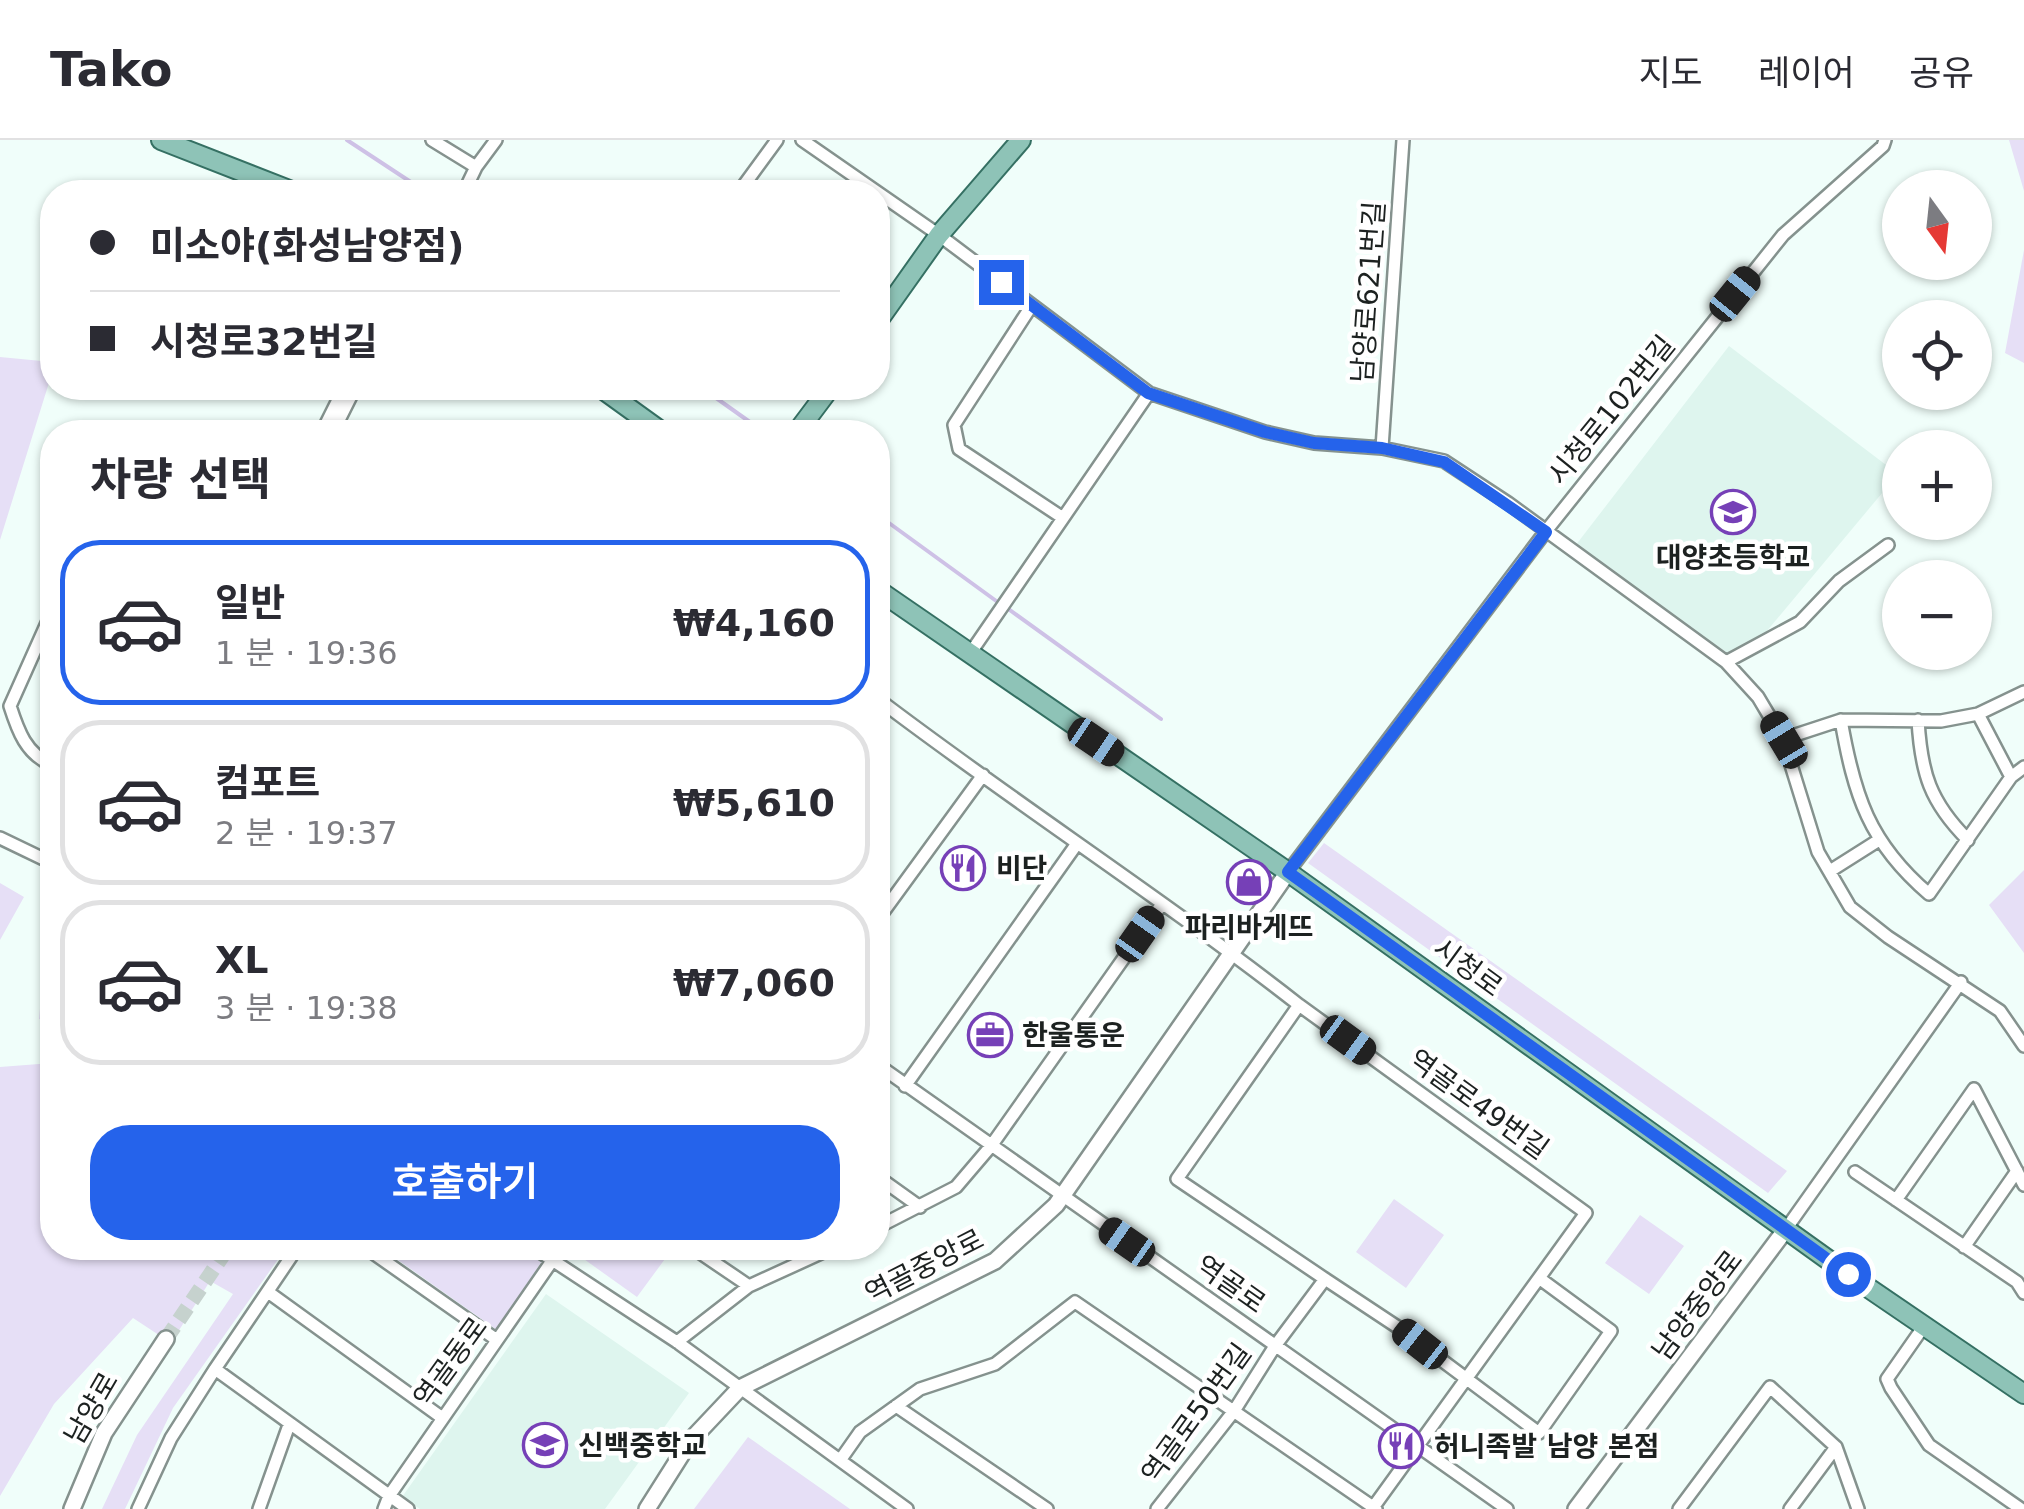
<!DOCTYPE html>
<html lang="ko">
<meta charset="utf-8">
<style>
:root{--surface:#fff;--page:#f7f7f7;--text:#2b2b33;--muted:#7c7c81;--line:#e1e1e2;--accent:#2563eb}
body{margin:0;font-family:"DejaVu Sans","Noto Sans KR",sans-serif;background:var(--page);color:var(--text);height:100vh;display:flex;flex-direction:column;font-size:38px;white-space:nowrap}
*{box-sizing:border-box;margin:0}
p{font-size:32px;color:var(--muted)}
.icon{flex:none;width:55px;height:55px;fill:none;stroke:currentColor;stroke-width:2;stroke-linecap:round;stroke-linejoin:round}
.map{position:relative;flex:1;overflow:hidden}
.details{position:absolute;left:40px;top:280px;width:850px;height:840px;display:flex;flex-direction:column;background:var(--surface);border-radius:40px;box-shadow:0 2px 8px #0004}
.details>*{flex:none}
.guide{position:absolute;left:40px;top:40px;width:850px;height:220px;border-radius:40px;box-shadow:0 2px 8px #0004;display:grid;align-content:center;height:220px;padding:0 50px;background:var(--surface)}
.needle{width:65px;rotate:165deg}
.buttons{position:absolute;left:1882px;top:30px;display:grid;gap:20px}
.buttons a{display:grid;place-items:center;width:110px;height:110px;border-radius:50%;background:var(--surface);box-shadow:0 2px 8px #0004;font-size:50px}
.end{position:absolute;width:45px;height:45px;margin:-22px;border:12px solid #2563eb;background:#fff;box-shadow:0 0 0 5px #fff}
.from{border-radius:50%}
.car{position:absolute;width:30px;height:60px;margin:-30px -15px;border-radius:12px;box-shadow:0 0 8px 2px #0007;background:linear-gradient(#222 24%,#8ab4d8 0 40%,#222 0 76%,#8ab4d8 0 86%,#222 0)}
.guide b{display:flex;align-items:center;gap:35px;height:95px;font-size:38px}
.guide b+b{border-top:2px solid var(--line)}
.guide i{width:25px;height:25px;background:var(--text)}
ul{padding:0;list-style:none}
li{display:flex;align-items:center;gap:30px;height:165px;margin:0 20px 15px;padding:0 30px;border:5px solid var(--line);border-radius:40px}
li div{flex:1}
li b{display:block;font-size:38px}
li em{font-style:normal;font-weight:600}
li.active{border-color:var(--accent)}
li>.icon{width:90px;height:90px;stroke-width:1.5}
h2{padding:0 50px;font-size:45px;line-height:120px}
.primary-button{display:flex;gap:20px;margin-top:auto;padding:20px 50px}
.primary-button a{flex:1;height:115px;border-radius:40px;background:var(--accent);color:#fff;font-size:40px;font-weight:600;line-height:115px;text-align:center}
header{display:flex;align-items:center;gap:60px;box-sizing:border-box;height:140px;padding:0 50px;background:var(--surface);border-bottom:2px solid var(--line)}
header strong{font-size:48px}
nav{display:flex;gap:55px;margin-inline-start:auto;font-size:35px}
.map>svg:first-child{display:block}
.built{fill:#def5ee}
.green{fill:#e6dff6}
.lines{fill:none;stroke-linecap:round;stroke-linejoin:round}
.stream{stroke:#cec1e6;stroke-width:4}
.secondary-tunnel{stroke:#c6d2ce;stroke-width:15;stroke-dasharray:15 8;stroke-linecap:butt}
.street-casing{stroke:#85928e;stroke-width:16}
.secondary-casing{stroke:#85928e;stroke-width:20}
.primary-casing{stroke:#357063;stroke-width:22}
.street{stroke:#fff;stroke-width:11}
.secondary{stroke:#fff;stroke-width:15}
.primary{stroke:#8ec3b7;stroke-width:18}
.route{stroke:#2563eb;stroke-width:12}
.labels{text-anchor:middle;stroke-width:9;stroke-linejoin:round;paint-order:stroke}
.street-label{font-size:28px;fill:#1c2120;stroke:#fff}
.poi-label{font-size:28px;font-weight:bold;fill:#1c2120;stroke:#fff;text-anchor:start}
</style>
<header>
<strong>Tako</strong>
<nav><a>지도</a><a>레이어</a><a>공유</a></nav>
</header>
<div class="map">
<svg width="2024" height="1369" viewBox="0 0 2024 1369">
<rect width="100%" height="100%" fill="#f0fefa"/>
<path class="built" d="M1729 206 1898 334 1741 522 1572 410Z
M546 1154 689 1253 605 1369H420L402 1357Z"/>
<path class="green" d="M2009 0H2024V51Z
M2024 110V223L2005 213Z
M0 217 52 222V233L0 400Z
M1324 703 1787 1031 1768 1053 1308 723Z
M2024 730V813L1989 765Z
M0 743 24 757 0 800Z
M49 773H52V882L39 879Z
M52 923V1108H286L173 1268 125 1369H102L137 1295 233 1154 210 1141 171 1203 133 1178 54 1264 0 1356V927Z
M1394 1059 1444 1095 1406 1148 1356 1112Z
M1640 1075 1684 1106 1649 1154 1605 1123Z
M381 1108H525L542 1121 497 1190Z
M578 1108H673L637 1157 574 1112Z
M748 1297 850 1369H694Z"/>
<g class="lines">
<path class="stream" d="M347 0 426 52
M702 248 764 292
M878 375 999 463
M1007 468 1161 579"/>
<path class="secondary-tunnel" d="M166 1199 228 1108"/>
<defs>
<path id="street" d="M432 0 476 27
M802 0 939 95 1149 253 1265 292 1314 303 1382 308 1444 321 1508 363 1726 522 1758 557 1783 599 1818 712 1850 767 1888 797 2000 871 2024 906
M464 52 476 27 496 0
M739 52 777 0
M1032 165 954 285 959 309 1063 378
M322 292 344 248
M333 292 355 248
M1382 308 1403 0
M52 472 10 566C18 591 26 614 52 625
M969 515 1149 253
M1726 522 1800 482 1839 441 1888 405
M878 559C1016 664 1162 758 1299 865
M1978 574 2011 637
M1841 580C1854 655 1869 703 1929 754L2011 637 2024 627
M1918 580C1921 633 1930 662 1968 700
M1783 599 1841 580 1941 581 1978 574 2024 552
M0 698 52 723
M1830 731 1879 700
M1288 732 1546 391 1783 95 1883 6 1885 0
M878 779 983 635
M878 925 1507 1369
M905 946 1076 705
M1855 1032 2017 1142 2024 1153
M878 1037 920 1067
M1896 1060 1974 949 2024 1045
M878 1087 956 1047 991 1006 1162 764
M1786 1089 1961 842
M1964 1107 2017 1031
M366 1108 497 1200
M534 1108 677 1202 907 1369
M693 1108 749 1146
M1325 1139 1396 1186 1539 1293 1611 1191 1539 1138
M268 1152 441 1277
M1924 1186 1887 1239 1891 1248 1929 1305 2021 1369
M677 1202 749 1146 832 1108
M215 1229 297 1108
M896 1266 1047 1369
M841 1319 860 1292 920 1249 995 1224 1075 1162 1376 1369
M138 1369 171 1298 215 1229 408 1369
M259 1369 289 1285
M384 1369 389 1356 561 1108
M1157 1369 1234 1271 1275 1206 1325 1139 1177 1039 1299 865 1586 1073 1372 1369
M1679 1369 1770 1247 1836 1307 1858 1369
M1790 1369 1836 1307"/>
<path id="secondary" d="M72 1369 104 1293 166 1199
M647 1369 690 1301 740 1248 995 1121 1056 1065 1288 732
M1576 1369 1786 1089"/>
<path id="primary" d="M161 0 294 52
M878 181 939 95 1021 0
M601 248 662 292
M797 292 830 248
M878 450 1288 732 1848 1134 2024 1254"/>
</defs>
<use href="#street" class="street-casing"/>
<use href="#secondary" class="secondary-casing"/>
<use href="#primary" class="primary-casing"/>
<use href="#street" class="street"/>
<use href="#secondary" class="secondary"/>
<use href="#primary" class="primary"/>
</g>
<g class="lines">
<path class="route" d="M1001 142 1148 253 1265 292 1314 303 1382 308 1444 322 1546 392 1288 732 1848 1134"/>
</g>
<defs>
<symbol id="school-ring" viewBox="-11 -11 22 22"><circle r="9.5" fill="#fff" stroke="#7640b7" stroke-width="1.5"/><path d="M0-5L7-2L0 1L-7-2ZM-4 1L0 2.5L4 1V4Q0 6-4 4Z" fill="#7640b7"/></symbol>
<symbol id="restaurant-ring" viewBox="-11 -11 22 22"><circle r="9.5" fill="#fff" stroke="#7640b7" stroke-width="1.5"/><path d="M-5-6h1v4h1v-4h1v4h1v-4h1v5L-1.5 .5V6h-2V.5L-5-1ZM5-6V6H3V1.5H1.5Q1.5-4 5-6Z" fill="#7640b7"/></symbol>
<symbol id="shop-ring" viewBox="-11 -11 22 22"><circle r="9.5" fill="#fff" stroke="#7640b7" stroke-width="1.5"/><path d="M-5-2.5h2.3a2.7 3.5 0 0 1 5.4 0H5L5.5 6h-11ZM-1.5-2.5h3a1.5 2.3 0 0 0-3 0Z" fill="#7640b7"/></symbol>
<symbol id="office-ring" viewBox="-11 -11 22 22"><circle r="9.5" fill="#fff" stroke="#7640b7" stroke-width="1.5"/><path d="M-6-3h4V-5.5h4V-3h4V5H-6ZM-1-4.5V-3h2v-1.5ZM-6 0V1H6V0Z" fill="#7640b7"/></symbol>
</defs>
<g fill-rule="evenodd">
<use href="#school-ring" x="1708" y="347" width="50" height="50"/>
<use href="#restaurant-ring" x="938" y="703" width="50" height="50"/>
<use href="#shop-ring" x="1224" y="717" width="50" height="50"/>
<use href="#office-ring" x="965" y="870" width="50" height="50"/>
<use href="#school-ring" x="520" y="1280" width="50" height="50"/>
<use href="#restaurant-ring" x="1376" y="1281" width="50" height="50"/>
</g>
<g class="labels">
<g class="street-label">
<text transform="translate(1368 152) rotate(-86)" y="10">남양로621번길</text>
<text transform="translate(1611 270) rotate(-51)" y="10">시청로102번길</text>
<text transform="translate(1468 827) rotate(36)" y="10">시청로</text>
<text transform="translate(1479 964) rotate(36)" y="10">역골로49번길</text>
<text transform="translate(924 1126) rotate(-27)" y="10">역골중앙로</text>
<text transform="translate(1231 1144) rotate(35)" y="10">역골로</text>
<text transform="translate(1697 1165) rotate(-53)" y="10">남양중앙로</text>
<text transform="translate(450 1222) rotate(-54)" y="10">역골동로</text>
<text transform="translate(91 1268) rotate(-60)" y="10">남양로</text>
<text transform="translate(1196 1273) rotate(-54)" y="10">역골로50번길</text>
</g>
<g class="poi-label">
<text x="1733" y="427" text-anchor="middle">대양초등학교</text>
<text x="996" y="738">비단</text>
<text x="1249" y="797" text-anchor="middle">파리바게뜨</text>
<text x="1022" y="905">한울통운</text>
<text x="578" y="1315">신백중학교</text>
<text x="1434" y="1316">허니족발 남양 본점</text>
</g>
</g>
</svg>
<div class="buttons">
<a><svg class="needle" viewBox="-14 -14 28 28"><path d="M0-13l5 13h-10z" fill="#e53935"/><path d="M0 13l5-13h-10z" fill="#7c7c81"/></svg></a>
<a><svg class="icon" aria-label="locate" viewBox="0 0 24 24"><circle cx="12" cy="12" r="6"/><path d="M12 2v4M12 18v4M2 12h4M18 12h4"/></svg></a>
<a>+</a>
<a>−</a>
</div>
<i class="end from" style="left:1848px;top:1134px"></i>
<i class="end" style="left:1001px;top:142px"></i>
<i class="car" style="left:1735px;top:154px;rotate:39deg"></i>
<i class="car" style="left:1784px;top:600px;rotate:329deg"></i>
<i class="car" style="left:1096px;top:602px;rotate:124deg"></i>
<i class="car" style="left:1140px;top:794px;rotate:35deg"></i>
<i class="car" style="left:1348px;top:900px;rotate:126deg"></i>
<i class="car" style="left:1127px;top:1102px;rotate:305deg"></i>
<i class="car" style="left:1420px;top:1204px;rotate:308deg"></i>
<div class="guide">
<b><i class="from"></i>미소야(화성남양점)</b>
<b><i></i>시청로32번길</b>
</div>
<section class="details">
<h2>차량 선택</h2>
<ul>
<li class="active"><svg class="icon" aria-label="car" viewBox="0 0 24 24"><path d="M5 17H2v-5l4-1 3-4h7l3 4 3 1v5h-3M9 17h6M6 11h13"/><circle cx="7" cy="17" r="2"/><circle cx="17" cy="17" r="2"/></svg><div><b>일반</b><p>1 분 · 19:36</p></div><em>₩4,160</em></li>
<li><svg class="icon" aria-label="car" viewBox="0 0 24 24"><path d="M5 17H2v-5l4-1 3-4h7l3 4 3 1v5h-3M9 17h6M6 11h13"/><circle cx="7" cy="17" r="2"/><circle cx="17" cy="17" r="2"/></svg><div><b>컴포트</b><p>2 분 · 19:37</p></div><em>₩5,610</em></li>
<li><svg class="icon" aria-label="car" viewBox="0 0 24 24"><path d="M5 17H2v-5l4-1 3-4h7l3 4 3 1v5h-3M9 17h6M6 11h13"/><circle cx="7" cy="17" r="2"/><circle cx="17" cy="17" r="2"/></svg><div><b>XL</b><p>3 분 · 19:38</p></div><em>₩7,060</em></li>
</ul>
<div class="primary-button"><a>호출하기</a></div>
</section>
</div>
